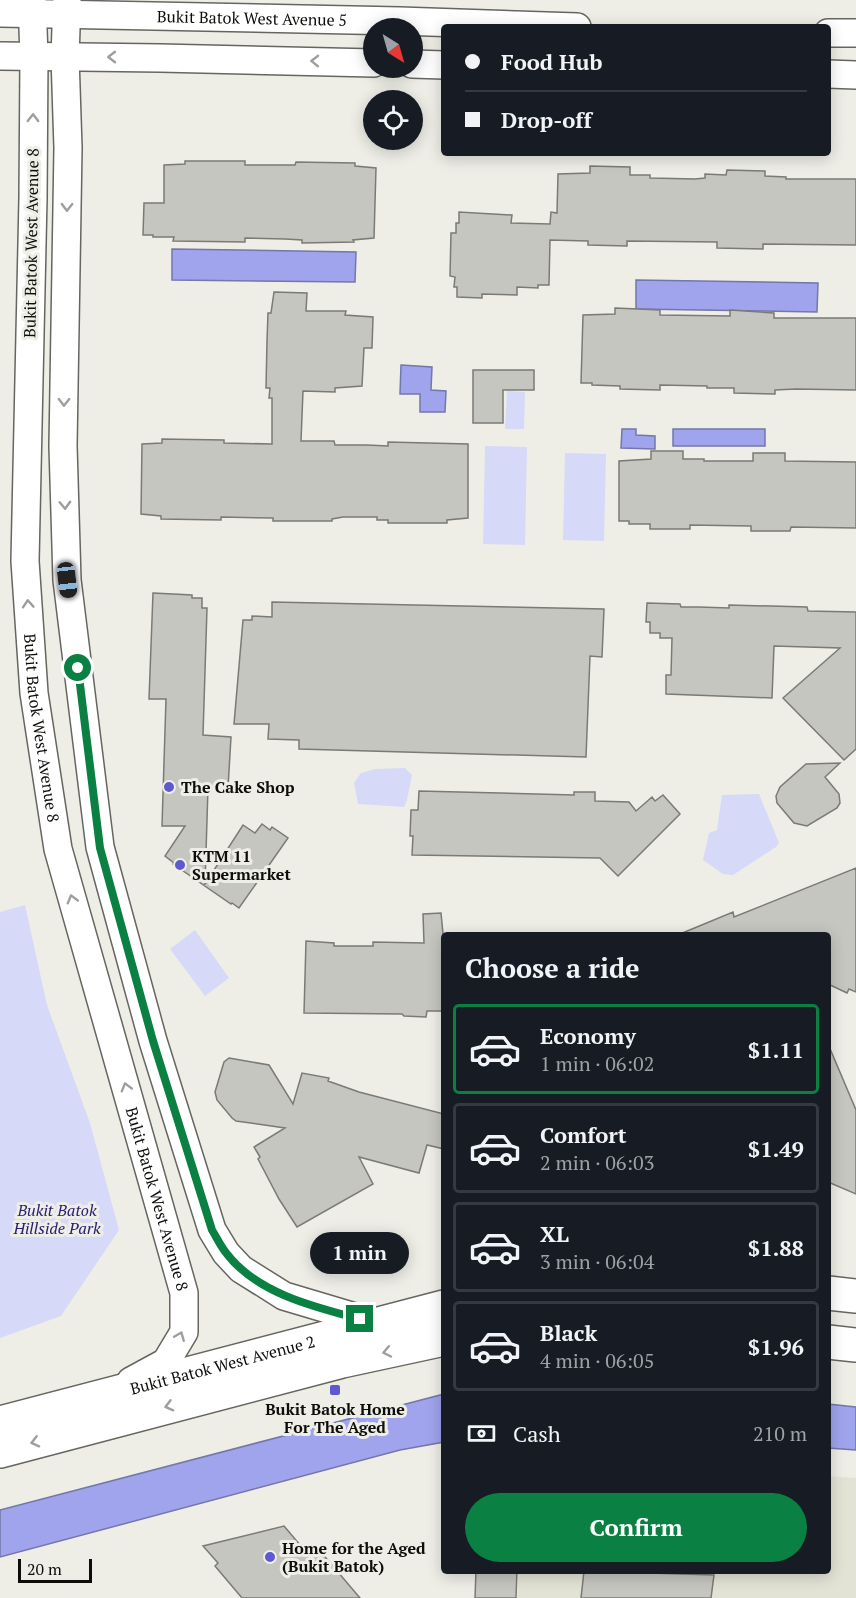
<!DOCTYPE html>
<meta charset="utf-8">
<style>
:root{--surface:#171b24;--page:#242831;--text:#f1f3f6;--muted:#9ea1a6;--line:#363941;--accent:#0b8043}
body{margin:0;font-family:"PT Serif",serif;background:var(--page);color:var(--text);height:100vh;display:flex;flex-direction:column;font-size:22px;white-space:nowrap}
*{box-sizing:border-box;margin:0}
p{font-size:20px;color:var(--muted)}
.icon{flex:none;width:33px;height:33px;fill:none;stroke:currentColor;stroke-width:2;stroke-linecap:round;stroke-linejoin:round}
.map{position:relative;flex:1;overflow:hidden}
.sheet{position:absolute;left:441px;top:932px;width:390px;height:642px;display:flex;flex-direction:column;background:var(--surface);border-radius:6px;box-shadow:0 3px 15px #0003}
.sheet>*{flex:none}
.guide{position:absolute;left:441px;top:24px;width:390px;height:132px;border-radius:6px;box-shadow:0 3px 15px #0003;display:grid;align-content:center;height:132px;padding:0 24px;background:var(--surface)}
.needle{width:39px;rotate:143deg}
.controls{position:absolute;left:363px;top:18px;display:grid;gap:12px}
.controls a{display:grid;place-items:center;width:60px;height:60px;border-radius:50%;background:var(--surface);box-shadow:0 3px 15px #0003;font-size:30px}
.scale{position:absolute;left:18px;bottom:15px;width:74px;box-sizing:border-box;padding-left:6px;border:3px solid #0d0d0a;border-top:0;font-size:16px;line-height:21px;white-space:nowrap;color:#0d0d0a;-webkit-text-stroke:4px #eeeee7;paint-order:stroke}
.end{position:absolute;width:27px;height:27px;margin:-14px;border:8px solid #0b8043;background:#fff;box-shadow:0 0 0 3px #fff}
.from{border-radius:50%}
.bubble{position:absolute;height:42px;border-radius:21px;background:var(--surface);box-shadow:0 3px 15px #0003;font-size:20px;font-weight:700;line-height:42px;text-align:center}
.car{position:absolute;width:18px;height:36px;margin:-18px -9px;border-radius:8px;box-shadow:0 0 4px 2px #0007;background:linear-gradient(#222 24%,#8ab4d8 0 40%,#222 0 76%,#8ab4d8 0 86%,#222 0)}
.guide b{display:flex;align-items:center;gap:21px;height:57px;font-size:22px}
.guide b+b{border-top:2px solid var(--line)}
.guide i{width:15px;height:15px;background:var(--text)}
ul{padding:0;list-style:none}
li{display:flex;align-items:center;gap:18px;height:90px;margin:0 12px 9px;padding:0 12px;border:3px solid var(--line);border-radius:6px}
li div{flex:1}
li b{display:block;font-size:22px}
li em{font-style:normal;font-weight:700}
li.on{border-color:var(--accent)}
li>.icon{width:54px;height:54px;stroke-width:1.5}
h2{padding:0 24px;font-size:27px;line-height:72px}
.pay{display:flex;align-items:center;gap:15px;height:66px;padding:0 24px;font-size:22px}
.pay p{margin-inline-start:auto}
.primary-button{display:flex;gap:12px;margin-top:auto;padding:12px 24px}
.primary-button a{flex:1;height:69px;border-radius:36px;background:var(--accent);color:#fff;font-size:24px;font-weight:700;line-height:69px;text-align:center}
.map>svg:first-child{display:block}
.built{fill:#e3e3d5}
.green{fill:#d6d9f8}
.water{fill:#9fa4ed;stroke:#7377a9;stroke-width:1.5}
.building{fill:#c6c6c0;stroke:#7b7b75;stroke-width:1.5}
.lines{fill:none;stroke-linecap:round;stroke-linejoin:round}
.minor-casing{stroke:#666660;stroke-width:30}
.secondary-casing{stroke:#666660;stroke-width:36}
.minor{stroke:#fff;stroke-width:27}
.secondary{stroke:#fff;stroke-width:33}
.oneway{stroke:#9e9e9d}
.route{stroke:#0b8043;stroke-width:8}
.poi-dot{fill:#5e58d1;stroke:#eeeee7;stroke-width:2}
.labels{text-anchor:middle;stroke-width:6;stroke-linejoin:round;paint-order:stroke}
.street-label{font-size:16px;fill:#0d0d0a;stroke:#eeeee7}
.poi-label{font-size:16px;font-weight:bold;fill:#0d0d0a;stroke:#eeeee7;text-anchor:start}
.park-label{font-size:16px;font-style:italic;fill:#2a2073;stroke:#eeeee7}
</style>
<div class="map">
<svg width="856" height="1598" viewBox="0 0 856 1598">
<rect width="100%" height="100%" fill="#eeeee7"/>
<path class="built" d="M828 1476 856 1478V1598H517L519 1571 828 1570Z"/>
<path class="green" d="M507 391 525 392 524 429H505Z
M485 446 527 447 525 545 483 544Z
M565 453 606 454 604 541 563 540Z
M405 768 412 775 407 800 404 807 358 804 354 783 361 773 375 769Z
M759 794 779 843 776 847 733 875 723 874 703 860 709 833 717 830 722 795Z
M25 905 47 1005 90 1123 119 1230 61 1316 0 1338V912Z
M195 930 229 978 205 996 170 949Z"/>
<path class="water" d="M172 249 356 252 355 282 172 280Z
M636 280 818 283 817 312 636 309Z
M401 365 432 367 431 390 446 391 445 412H420V394H400Z
M622 429H636V435L655 436V449L621 448Z
M673 429H765V446H673Z
M444 1394V1442L400 1450 0 1557V1510Z
M828 1404 856 1407V1450L828 1448Z"/>
<path class="building" d="M185 161H245V165H295L296 162 355 163V166L376 168 374 238 353 240 354 242 302 243V240L285 239 245 238V242L173 241 174 237H153V235H143L144 203H164V165L185 164Z
M590 166 630 167V175H650V178L695 179 705 178V174L726 175 727 170 765 171V176L786 177V179H856V245L763 244V249L717 248V242L627 241V246L588 245V241L550 240 549 285H538V288L517 287V295L482 294V298L457 297V287H454L455 277 450 276 451 233H456V223H459V212L512 215 511 223 550 224 551 212 557 213 558 174 590 173Z
M274 292 307 293 306 311H346L345 315 373 317 372 348H364L362 386 335 388V392L303 391 301 441H334L335 445H367L388 446V442L468 444V518L447 520V523H388V520H377V517H343L332 519V521H273V518L221 517V520L161 519V516L141 514 142 444 162 443V439L224 440V443L272 444V398H269L270 388H266L267 341 268 313H271Z
M615 308 660 310V315L730 316V310L774 313V318H856V390L796 389 775 390V394L734 393V388H707V386L660 385V390L620 389V386L592 385V383H581L583 315 615 314Z
M473 370H534V390H503V423H473Z
M651 451H683V459H704V461H753V453H785V461L856 462V528L791 527 790 531H751V526L690 525V529H650V524H629V521H619V461L651 459Z
M153 593 192 595V598H202V608H207L203 735 231 737 228 788H208L205 884 243 825 255 833 262 824 270 830 272 827 288 838 239 908 232 903 231 904 173 864 174 863 165 856 185 826H162L166 699H149Z
M272 602 604 609 602 657 590 656 586 757 299 749V740L268 739 269 724H234L243 620H252V616L272 617Z
M647 603 680 604 681 607H699L729 608V605L807 607 808 611 856 612V749L844 760 783 698 840 648 774 646 772 698 666 694V675H671L672 638H660V633H650V622H646Z
M840 763 825 777 839 794 840 803 837 808 807 826 794 823 777 803 776 796 780 787 806 764Z
M419 791 574 795V792H595V801L629 802 636 811 652 797 655 801 663 795 680 814 618 876 600 858 412 855 413 836H410L411 810H418Z
M856 868V992L849 989 847 993 828 984V934H680L733 912 734 917Z
M441 913 444 944V1011H427L426 1017 404 1016 402 1014 304 1013 306 941 334 943V946H373V942L424 943 423 914Z
M828 1044 856 1110V1194L828 1182Z
M229 1058 269 1065 293 1104 302 1073 329 1078 328 1081 359 1092 444 1114V1149L427 1145 419 1173 359 1157 373 1184 297 1227 279 1199 258 1159 260 1157 254 1147 285 1128 236 1121 232 1118 217 1100 215 1092 224 1062Z
M284 1526 306 1552 315 1545 360 1598H242L215 1566 218 1563 203 1546Z
M476 1570H517L516 1598H475Z
M584 1571 714 1575 711 1598H581Z"/>
<g class="lines">
<defs>
<g id="minor">
<path id="s1" d="M32 0 34 57 33 198 25 561 34 693 58 849 184 1293V1332L166 1362 131 1381"/>
<path d="M67 0 65 57 68 148 63 446 67 580 100 847 153 1041 212 1230 226 1253 241 1269 284 1296 378 1324"/>
<path id="s2" d="M0 13 400 21 577 27"/>
<path d="M828 33H856"/>
<path d="M0 56 160 58 374 63"/>
<path d="M412 64 444 65"/>
<path d="M828 74 856 75"/>
</g>
<g id="secondary">
<path d="M828 1293 856 1296"/>
<path d="M828 1342 856 1345"/>
<path id="s3" d="M0 1423 444 1307"/>
<path d="M0 1451 342 1361 444 1339"/>
</g>
</defs>
<use href="#minor" class="minor-casing"/>
<use href="#secondary" class="secondary-casing"/>
<use href="#minor" class="minor"/>
<use href="#secondary" class="secondary"/>
</g>
<defs><path id="oneway-chevron" d="M-2-3.5L2.5 0L-2 3.5" fill="none" stroke-width="1.6" stroke-linecap="round" stroke-linejoin="round" transform="scale(1.5)"/></defs>
<g class="oneway">
<use href="#oneway-chevron" transform="translate(112 57) rotate(-180)"/>
<use href="#oneway-chevron" transform="translate(315 61) rotate(-179)"/>
<use href="#oneway-chevron" transform="translate(33 118) rotate(-89)"/>
<use href="#oneway-chevron" transform="translate(67 207) rotate(91)"/>
<use href="#oneway-chevron" transform="translate(64 402) rotate(91)"/>
<use href="#oneway-chevron" transform="translate(65 505) rotate(88)"/>
<use href="#oneway-chevron" transform="translate(28 604) rotate(-94)"/>
<use href="#oneway-chevron" transform="translate(72 899) rotate(-106)"/>
<use href="#oneway-chevron" transform="translate(126 1087) rotate(-106)"/>
<use href="#oneway-chevron" transform="translate(180 1336) rotate(-68)"/>
<use href="#oneway-chevron" transform="translate(387 1352) rotate(168)"/>
<use href="#oneway-chevron" transform="translate(169 1406) rotate(165)"/>
<use href="#oneway-chevron" transform="translate(35 1442) rotate(166)"/>
</g>
<g class="lines">
<path class="route" d="M78 668 100 848 153 1041 212 1230C217 1238 221 1247 227 1254 257 1293 314 1307 360 1319"/>
</g>
<g class="poi-dot">
<circle cx="169" cy="787" r="6"/>
<circle cx="180" cy="865" r="6"/>
<rect x="329" y="1384" width="12" height="12" rx="3"/>
<circle cx="270" cy="1557" r="6"/>
</g>
<g class="labels">
<g class="street-label">
<text dy="6" stroke="none"><textPath href="#s2" startOffset="252">Bukit Batok West Avenue 5</textPath></text>
<text transform="translate(31 243) rotate(-89)" y="6">Bukit Batok West Avenue 8</text>
<text dy="6" stroke="none"><textPath href="#s1" startOffset="729">Bukit Batok West Avenue 8</textPath></text>
<text dy="6" stroke="none"><textPath href="#s1" startOffset="1215">Bukit Batok West Avenue 8</textPath></text>
<text dy="6" stroke="none"><textPath href="#s3" startOffset="230">Bukit Batok West Avenue 2</textPath></text>
</g>
<g class="poi-label">
<text x="181" y="793">The Cake Shop</text>
<text x="192" y="862">KTM 11<tspan x="192" dy="18">Supermarket</tspan></text>
<text x="335" y="1415" text-anchor="middle">Bukit Batok Home<tspan x="335" dy="18">For The Aged</tspan></text>
<text x="282" y="1554">Home for the Aged<tspan x="282" dy="18">(Bukit Batok)</tspan></text>
</g>
<g class="park-label">
<text x="57" y="1216">Bukit Batok<tspan x="57" dy="18">Hillside Park</tspan></text>
</g>
</g>
</svg>
<div class="controls">
<a><svg class="needle" viewBox="-14 -14 28 28"><path d="M0-13l5 13h-10z" fill="#e53935"/><path d="M0 13l5-13h-10z" fill="#9ea1a6"/></svg></a>
<a><svg class="icon" aria-label="locate" viewBox="0 0 24 24"><circle cx="12" cy="12" r="6"/><path d="M12 2v4M12 18v4M2 12h4M18 12h4"/></svg></a>
</div>
<div class="scale">20 m</div>
<i class="end from" style="left:78px;top:668px"></i>
<i class="end" style="left:360px;top:1319px"></i>
<div class="bubble" style="left:310px;top:1232px;width:99px">1 min</div>
<i class="car" style="left:67px;top:580px;rotate:173deg"></i>
<div class="guide">
<b><i class="from"></i>Food Hub</b>
<b><i></i>Drop-off</b>
</div>
<section class="sheet">
<h2>Choose a ride</h2>
<ul>
<li class="on"><svg class="icon" aria-label="car" viewBox="0 0 24 24"><path d="M5 17H2v-5l4-1 3-4h7l3 4 3 1v5h-3M9 17h6M6 11h13"/><circle cx="7" cy="17" r="2"/><circle cx="17" cy="17" r="2"/></svg><div><b>Economy</b><p>1 min · 06:02</p></div><em>$1.11</em></li>
<li><svg class="icon" aria-label="car" viewBox="0 0 24 24"><path d="M5 17H2v-5l4-1 3-4h7l3 4 3 1v5h-3M9 17h6M6 11h13"/><circle cx="7" cy="17" r="2"/><circle cx="17" cy="17" r="2"/></svg><div><b>Comfort</b><p>2 min · 06:03</p></div><em>$1.49</em></li>
<li><svg class="icon" aria-label="car" viewBox="0 0 24 24"><path d="M5 17H2v-5l4-1 3-4h7l3 4 3 1v5h-3M9 17h6M6 11h13"/><circle cx="7" cy="17" r="2"/><circle cx="17" cy="17" r="2"/></svg><div><b>XL</b><p>3 min · 06:04</p></div><em>$1.88</em></li>
<li><svg class="icon" aria-label="car" viewBox="0 0 24 24"><path d="M5 17H2v-5l4-1 3-4h7l3 4 3 1v5h-3M9 17h6M6 11h13"/><circle cx="7" cy="17" r="2"/><circle cx="17" cy="17" r="2"/></svg><div><b>Black</b><p>4 min · 06:05</p></div><em>$1.96</em></li>
</ul>
<div class="pay"><svg class="icon" aria-label="cash" viewBox="0 0 24 24"><path d="M3 7h18v10H3z"/><circle cx="12" cy="12" r="2"/></svg>Cash<p>210 m</p></div>
<div class="primary-button"><a>Confirm</a></div>
</section>
</div>
